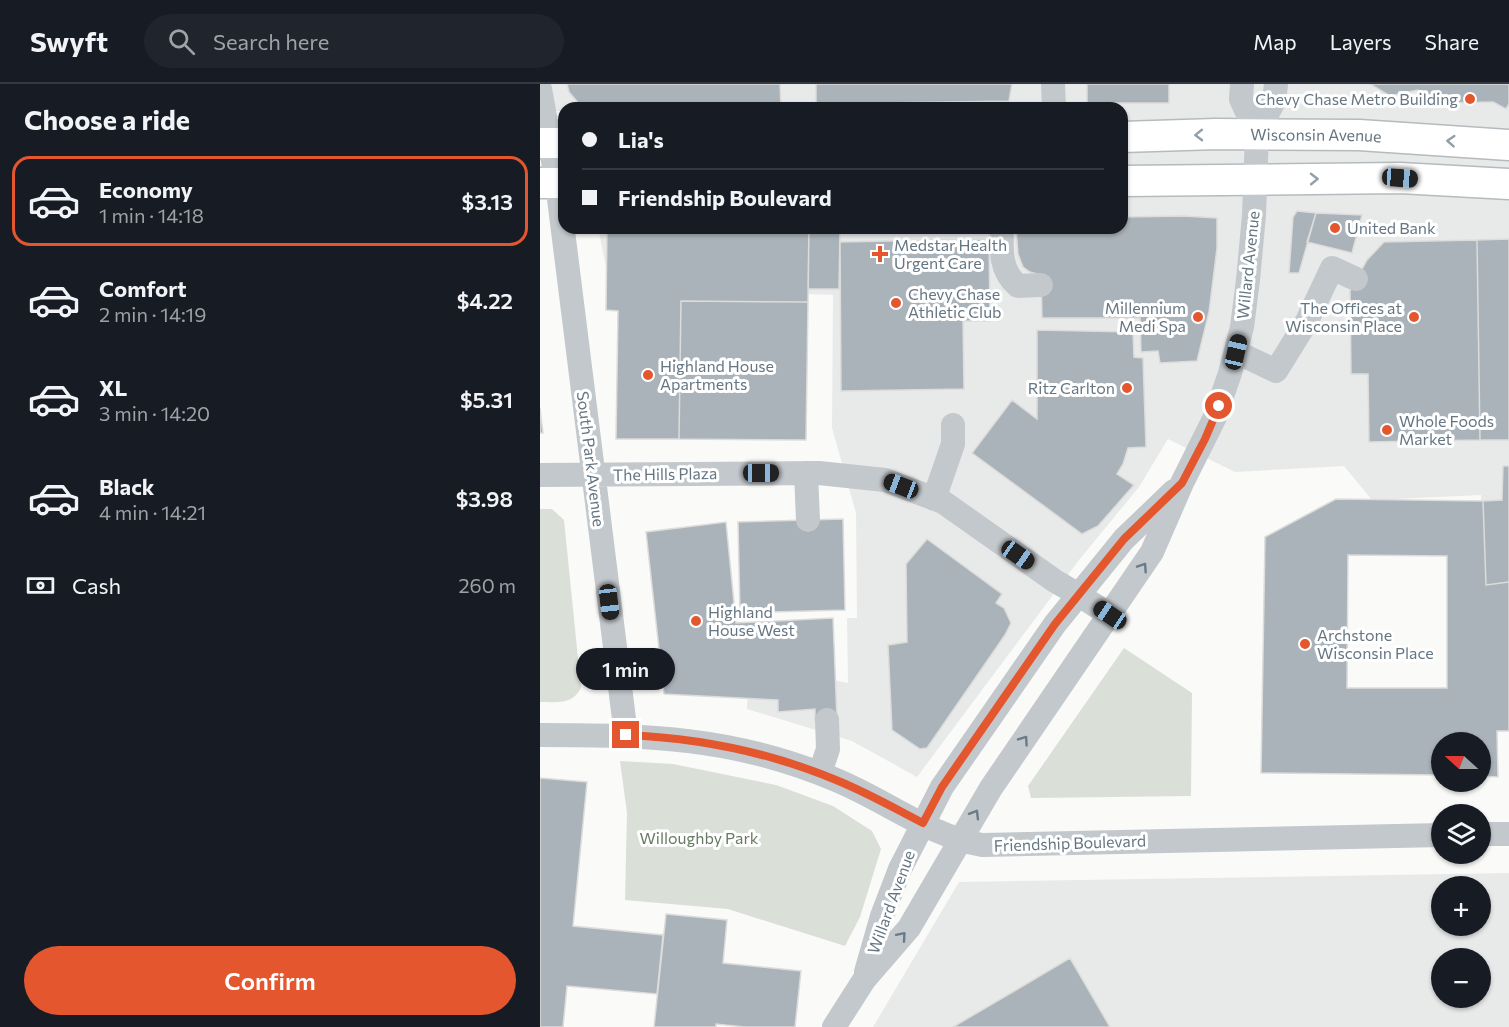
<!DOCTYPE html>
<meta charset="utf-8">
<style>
:root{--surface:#171b24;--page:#20242c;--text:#f1f3f6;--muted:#9ea1a6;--line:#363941;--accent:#e4572e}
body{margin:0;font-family:Commissioner,sans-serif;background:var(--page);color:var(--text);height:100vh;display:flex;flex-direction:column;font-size:22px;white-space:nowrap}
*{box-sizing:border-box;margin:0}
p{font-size:20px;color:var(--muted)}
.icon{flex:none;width:33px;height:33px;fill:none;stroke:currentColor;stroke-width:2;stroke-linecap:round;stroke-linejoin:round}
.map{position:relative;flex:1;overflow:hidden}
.side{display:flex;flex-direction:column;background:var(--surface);width:540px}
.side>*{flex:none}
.guide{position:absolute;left:18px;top:18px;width:570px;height:132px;border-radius:18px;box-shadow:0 2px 4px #0004;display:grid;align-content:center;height:132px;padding:0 24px;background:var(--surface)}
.needle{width:39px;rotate:291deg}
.fabs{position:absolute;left:891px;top:648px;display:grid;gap:12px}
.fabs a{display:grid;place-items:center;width:60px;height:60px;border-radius:50%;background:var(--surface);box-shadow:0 2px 4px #0004;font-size:30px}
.end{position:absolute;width:27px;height:27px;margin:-14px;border:8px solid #e4572e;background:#fff;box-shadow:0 0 0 3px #fff}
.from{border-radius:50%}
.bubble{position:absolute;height:42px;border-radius:21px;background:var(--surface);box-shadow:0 2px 4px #0004;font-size:20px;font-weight:600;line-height:42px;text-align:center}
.car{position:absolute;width:18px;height:36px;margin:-18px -9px;border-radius:8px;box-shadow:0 0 4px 2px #0007;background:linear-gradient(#222 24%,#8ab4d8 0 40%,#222 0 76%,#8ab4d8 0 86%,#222 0)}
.guide b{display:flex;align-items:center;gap:21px;height:57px;font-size:22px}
.guide b+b{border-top:2px solid var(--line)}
.guide i{width:15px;height:15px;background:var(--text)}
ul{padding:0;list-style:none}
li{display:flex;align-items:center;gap:18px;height:90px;margin:0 12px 9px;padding:0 12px;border:3px solid transparent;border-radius:18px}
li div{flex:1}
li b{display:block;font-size:22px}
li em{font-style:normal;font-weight:600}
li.active{border-color:var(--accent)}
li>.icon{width:54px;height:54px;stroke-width:1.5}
h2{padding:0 24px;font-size:27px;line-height:72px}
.pay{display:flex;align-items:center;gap:15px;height:66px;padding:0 24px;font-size:22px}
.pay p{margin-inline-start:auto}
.button{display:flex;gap:12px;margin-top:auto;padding:12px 24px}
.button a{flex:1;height:69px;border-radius:36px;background:var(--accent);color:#fff;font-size:24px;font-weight:600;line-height:69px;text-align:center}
header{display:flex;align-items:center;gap:36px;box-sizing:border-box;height:84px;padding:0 30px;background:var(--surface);border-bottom:2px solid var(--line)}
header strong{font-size:28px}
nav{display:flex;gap:33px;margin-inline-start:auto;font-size:21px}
.search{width:420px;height:54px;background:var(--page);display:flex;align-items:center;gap:15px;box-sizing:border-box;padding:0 21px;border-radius:33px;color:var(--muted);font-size:22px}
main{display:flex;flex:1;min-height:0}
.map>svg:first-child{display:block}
.built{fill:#e8e9e9;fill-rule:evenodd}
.green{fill:#dadfd7}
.building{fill:#aab3b9;stroke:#dcdcda;stroke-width:1.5;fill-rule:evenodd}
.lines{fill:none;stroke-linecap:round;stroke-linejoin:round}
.major-casing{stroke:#b5babe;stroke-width:33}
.minor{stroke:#c3c8cc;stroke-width:24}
.major{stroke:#fff;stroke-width:30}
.oneway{stroke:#939fa8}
.oneway2{stroke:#6a7a87}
.route{stroke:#e4572e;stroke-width:8}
.poi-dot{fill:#e4572e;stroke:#fff;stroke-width:2}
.labels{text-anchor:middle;stroke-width:6;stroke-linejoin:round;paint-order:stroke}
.poi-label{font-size:16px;fill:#657683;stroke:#fff;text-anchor:start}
.street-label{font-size:16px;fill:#657683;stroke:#fff}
.park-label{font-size:16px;fill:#687a64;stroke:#fff}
</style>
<header>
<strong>Swyft</strong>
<div class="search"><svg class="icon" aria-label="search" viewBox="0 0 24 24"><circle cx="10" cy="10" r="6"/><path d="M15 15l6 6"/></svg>Search here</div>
<nav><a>Map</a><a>Layers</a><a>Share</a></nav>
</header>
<main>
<section class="side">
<h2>Choose a ride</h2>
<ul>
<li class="active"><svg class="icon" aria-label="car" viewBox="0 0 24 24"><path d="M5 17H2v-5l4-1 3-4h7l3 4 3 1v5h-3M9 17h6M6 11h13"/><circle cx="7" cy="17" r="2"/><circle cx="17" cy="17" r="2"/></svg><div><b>Economy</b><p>1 min · 14:18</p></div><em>$3.13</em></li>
<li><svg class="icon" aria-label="car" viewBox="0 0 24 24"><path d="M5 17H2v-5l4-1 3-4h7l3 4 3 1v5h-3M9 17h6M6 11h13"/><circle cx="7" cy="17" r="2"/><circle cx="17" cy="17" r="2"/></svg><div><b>Comfort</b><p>2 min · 14:19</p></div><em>$4.22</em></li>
<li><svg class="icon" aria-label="car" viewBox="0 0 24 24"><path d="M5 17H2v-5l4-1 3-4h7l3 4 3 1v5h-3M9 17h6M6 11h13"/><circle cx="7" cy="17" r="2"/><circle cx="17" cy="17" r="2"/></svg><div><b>XL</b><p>3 min · 14:20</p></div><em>$5.31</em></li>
<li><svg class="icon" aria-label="car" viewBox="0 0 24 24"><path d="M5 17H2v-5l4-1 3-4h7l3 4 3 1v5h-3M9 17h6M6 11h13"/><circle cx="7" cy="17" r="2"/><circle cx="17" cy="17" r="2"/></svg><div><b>Black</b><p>4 min · 14:21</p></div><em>$3.98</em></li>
</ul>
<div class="pay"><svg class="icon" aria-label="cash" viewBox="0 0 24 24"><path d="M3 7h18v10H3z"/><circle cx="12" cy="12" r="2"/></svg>Cash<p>260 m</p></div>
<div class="button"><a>Confirm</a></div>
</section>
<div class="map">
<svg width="969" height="943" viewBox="0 0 969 943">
<rect width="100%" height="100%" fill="#fafaf8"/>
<path class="built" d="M0 0H969V504H945L941 411 832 416 804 382 695 388 628 355 599 403 539 476 377 693 312 657 207 625 209 579 308 599 307 534H317L316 429 292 344 293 211 70 202 58 144H582V24H24V27H0Z
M969 789V943H333L419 798ZM902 802H940V842H902ZM902 874H940V914H902Z"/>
<path class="green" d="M0 425H12L24 436 41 604C32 621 18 618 0 618Z
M584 564 652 609 651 712 491 714 488 702Z
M80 677 133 680 236 701 293 722 332 747 341 765 320 833 305 862 188 825 85 816 87 729Z"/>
<path class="building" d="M27 0H240L241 22 47 24 40 21 29 8Z
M276 0H472L469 17 276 20Z
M547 0H629V19H547Z
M830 0H969V20L966 25 953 18 897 19 878 6 850 12Z
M757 127 776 129 759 189H749L753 133Z
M776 129 822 131 812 169 767 158Z
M643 132 677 134V164L669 228 657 277 620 279 618 267 601 268 600 234H502L501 191 490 188 483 183 478 170 476 144H582V133Z
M67 144H269L268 218 141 217 139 355H76L78 227 66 226Z
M269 144 300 145 299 205H268Z
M449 155 450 237H423L424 305 301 307 300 158Z
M969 155V356H940L937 156Z
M937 156 940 356 829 358 828 290H811L810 207 827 176 844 158Z
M141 217 268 218 266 356 139 355Z
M497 246 593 248 594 273 603 274 606 363 588 364 583 380 577 390 594 401 558 442 542 450 432 369 472 316 497 335Z
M0 324 3 349H0Z
M963 382H969V498L946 501 943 417 962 416Z
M796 415 943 417 946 501 969 498V647H957L958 693 940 692V658H902V691L721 689 725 453ZM808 471 907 472V604H807Z
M303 435 305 526 200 529 198 438Z
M186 438 196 539 293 534 297 635 275 637V625L238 628V616L124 610 106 448Z
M387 455 462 510 456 519 464 524 471 539 465 551 387 664 380 665 352 646 348 561 367 558 366 480Z
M0 694 47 698 33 842 123 851 117 910 27 902 23 943H0Z
M126 830 187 836 183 879 261 887 255 943H205L176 940V943H114Z
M530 874 570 943H413L476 906Z"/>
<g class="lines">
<defs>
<g id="major">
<path id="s1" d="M582 53 676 50 819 51 969 61"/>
<path d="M0 59H24"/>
<path d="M582 97 860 94 969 100"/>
<path d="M0 99H24"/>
</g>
</defs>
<use href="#major" class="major-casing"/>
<path class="minor" d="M513 0 514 24
M702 0 701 15 717 50
M0 5 17 99 86 651
M462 144C461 166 460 187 478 202L501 201
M696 268 736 287 767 237 792 184 816 195
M266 389 268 436
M0 391 279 389 345 396 403 418 515 497 539 511 570 531
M394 415 413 360V341
M0 651C108 651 195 653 296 696 345 716 390 752 442 761L902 751
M280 689 288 665 287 636
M940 750H969
M326 888 342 832 360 785 402 703 515 540 584 455 634 407
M294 943 324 896 369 844 451 704 612 468 642 399 675 333 690 289 702 243 708 196 714 131 717 50 734 17 736 0"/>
<use href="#major" class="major"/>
</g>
<defs><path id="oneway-chevron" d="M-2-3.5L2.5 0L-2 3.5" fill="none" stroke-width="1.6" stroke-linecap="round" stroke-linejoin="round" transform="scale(1.5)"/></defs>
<g class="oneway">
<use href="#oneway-chevron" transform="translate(659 51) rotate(179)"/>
<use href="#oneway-chevron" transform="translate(911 57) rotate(-176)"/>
<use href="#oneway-chevron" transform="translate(774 95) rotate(-1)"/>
</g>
<g class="oneway2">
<use href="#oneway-chevron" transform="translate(603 483) rotate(-56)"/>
<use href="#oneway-chevron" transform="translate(484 656) rotate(-55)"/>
<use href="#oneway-chevron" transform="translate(435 730) rotate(-59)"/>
<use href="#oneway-chevron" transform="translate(362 852) rotate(-49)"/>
</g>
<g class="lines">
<path class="route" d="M86 651C158 654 229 668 296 696 326 708 354 724 383 739L402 703 515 540 584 455 642 399 665 355 679 322"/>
</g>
<g class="poi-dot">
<circle cx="930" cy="15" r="6"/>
<circle cx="795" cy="144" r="6"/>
<path d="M337 161h6v6h6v6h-6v6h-6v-6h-6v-6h6z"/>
<circle cx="356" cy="219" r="6"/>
<circle cx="658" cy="233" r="6"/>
<circle cx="874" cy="233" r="6"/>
<circle cx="108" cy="291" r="6"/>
<circle cx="587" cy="304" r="6"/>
<circle cx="847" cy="346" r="6"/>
<circle cx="156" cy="537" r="6"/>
<circle cx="765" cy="560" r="6"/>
</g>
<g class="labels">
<g class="poi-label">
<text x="918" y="21" text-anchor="end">Chevy Chase Metro Building</text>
<text x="807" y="150">United Bank</text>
<text x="354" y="167">Medstar Health<tspan x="354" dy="18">Urgent Care</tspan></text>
<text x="368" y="216">Chevy Chase<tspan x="368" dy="18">Athletic Club</tspan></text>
<text x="646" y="230" text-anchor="end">Millennium<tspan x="646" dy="18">Medi Spa</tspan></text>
<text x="862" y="230" text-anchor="end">The Offices at<tspan x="862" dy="18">Wisconsin Place</tspan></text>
<text x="120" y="288">Highland House<tspan x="120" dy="18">Apartments</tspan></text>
<text x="575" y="310" text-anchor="end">Ritz Carlton</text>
<text x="859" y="343">Whole Foods<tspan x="859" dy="18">Market</tspan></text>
<text x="168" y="534">Highland<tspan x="168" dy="18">House West</tspan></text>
<text x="777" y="557">Archstone<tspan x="777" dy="18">Wisconsin Place</tspan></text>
</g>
<g class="street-label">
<text dy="6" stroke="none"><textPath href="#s1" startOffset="194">Wisconsin Avenue</textPath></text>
<text transform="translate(708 181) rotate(-84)" y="6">Willard Avenue</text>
<text transform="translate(51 375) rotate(83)" y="6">South Park Avenue</text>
<text transform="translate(125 390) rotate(-1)" y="6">The Hills Plaza</text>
<text transform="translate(530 759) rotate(-2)" y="6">Friendship Boulevard</text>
<text transform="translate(351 818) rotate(-70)" y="6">Willard Avenue</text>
</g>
<g class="park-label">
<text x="159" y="760">Willoughby Park</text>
</g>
</g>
</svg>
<div class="fabs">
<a><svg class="needle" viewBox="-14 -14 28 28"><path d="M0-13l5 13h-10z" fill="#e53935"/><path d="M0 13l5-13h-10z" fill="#9ea1a6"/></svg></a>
<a><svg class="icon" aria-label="layers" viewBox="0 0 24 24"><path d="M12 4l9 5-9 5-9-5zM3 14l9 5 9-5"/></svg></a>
<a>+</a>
<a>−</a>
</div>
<i class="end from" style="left:679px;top:322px"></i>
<i class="end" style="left:86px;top:651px"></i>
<div class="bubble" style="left:36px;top:564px;width:99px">1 min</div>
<i class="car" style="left:860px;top:94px;rotate:94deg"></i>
<i class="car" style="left:696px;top:268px;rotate:13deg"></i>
<i class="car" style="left:221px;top:389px;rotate:90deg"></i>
<i class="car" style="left:361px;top:402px;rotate:291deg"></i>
<i class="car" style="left:478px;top:471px;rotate:125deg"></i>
<i class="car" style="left:69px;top:518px;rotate:173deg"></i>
<i class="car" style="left:570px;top:531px;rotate:304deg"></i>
<div class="guide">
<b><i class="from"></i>Lia's</b>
<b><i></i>Friendship Boulevard</b>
</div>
</div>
</main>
